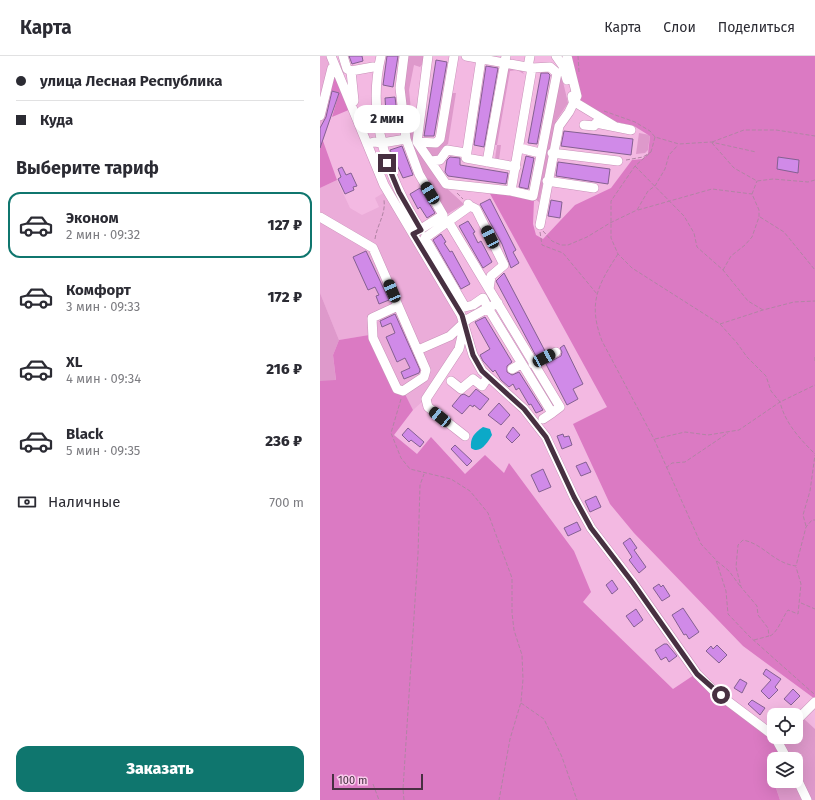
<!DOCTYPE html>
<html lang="ru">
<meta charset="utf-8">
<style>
:root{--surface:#fff;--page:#f2f2f3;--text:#2b2b33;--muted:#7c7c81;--line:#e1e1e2;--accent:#0f766e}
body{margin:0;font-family:"Fira Sans",sans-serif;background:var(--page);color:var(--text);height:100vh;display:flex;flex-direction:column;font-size:15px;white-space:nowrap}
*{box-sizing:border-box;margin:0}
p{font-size:13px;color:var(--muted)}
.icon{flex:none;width:22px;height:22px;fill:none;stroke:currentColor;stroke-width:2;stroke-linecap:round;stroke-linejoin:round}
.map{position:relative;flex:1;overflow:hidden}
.panel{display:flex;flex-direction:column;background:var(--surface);width:320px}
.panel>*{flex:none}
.hud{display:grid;align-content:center;height:88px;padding:0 16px;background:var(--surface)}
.fabs{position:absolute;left:447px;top:652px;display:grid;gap:8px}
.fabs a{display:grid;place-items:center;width:36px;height:36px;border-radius:8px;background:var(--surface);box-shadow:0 4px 16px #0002;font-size:20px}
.scale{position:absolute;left:12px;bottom:10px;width:91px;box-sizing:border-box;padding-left:4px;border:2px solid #473041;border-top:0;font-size:11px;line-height:14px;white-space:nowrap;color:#473041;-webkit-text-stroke:3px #f9caeb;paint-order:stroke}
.end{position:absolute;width:18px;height:18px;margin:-9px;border:5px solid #473041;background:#fff;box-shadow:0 0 0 2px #fff}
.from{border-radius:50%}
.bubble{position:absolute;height:28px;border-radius:12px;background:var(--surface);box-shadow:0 4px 16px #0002;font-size:13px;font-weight:800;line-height:28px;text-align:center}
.car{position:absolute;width:12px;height:24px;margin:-12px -6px;border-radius:5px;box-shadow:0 0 3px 1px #0007;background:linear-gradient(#222 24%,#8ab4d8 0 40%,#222 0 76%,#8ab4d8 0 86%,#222 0)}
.hud b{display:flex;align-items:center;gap:14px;height:38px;font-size:15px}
.hud b+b{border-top:1px solid var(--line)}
.hud i{width:10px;height:10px;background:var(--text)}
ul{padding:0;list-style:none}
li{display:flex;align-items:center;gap:12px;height:66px;margin:0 8px 6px;padding:0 8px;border:2px solid transparent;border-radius:12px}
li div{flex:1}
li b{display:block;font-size:15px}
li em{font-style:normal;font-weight:800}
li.selected{border-color:var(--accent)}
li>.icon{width:36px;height:36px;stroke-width:1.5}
h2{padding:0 16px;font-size:18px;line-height:48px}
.pay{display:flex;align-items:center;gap:10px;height:44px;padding:0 16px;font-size:15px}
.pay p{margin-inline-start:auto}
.primary-button{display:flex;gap:8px;margin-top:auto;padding:8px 16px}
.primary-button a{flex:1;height:46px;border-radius:12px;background:var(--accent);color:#fff;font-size:16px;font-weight:800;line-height:46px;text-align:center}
header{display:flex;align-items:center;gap:24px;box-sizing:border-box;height:56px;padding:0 20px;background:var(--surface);border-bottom:1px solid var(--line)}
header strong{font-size:19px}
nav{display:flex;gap:22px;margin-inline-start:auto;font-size:14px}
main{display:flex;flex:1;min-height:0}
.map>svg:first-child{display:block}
.built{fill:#ebacd9}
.green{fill:#de99cb}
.forest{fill:#db7ac3}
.water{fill:#0ca9c8}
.building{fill:#d08ae8;stroke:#846091}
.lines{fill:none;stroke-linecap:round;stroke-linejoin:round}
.minor-casing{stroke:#c891b8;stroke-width:10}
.path{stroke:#b184a4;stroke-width:1;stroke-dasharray:4 2;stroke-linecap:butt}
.minor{stroke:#fff;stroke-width:9}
.route{stroke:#473041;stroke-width:5}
</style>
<header>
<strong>Карта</strong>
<nav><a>Карта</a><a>Слои</a><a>Поделиться</a></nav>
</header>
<main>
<section class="panel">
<div class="hud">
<b><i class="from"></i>улица Лесная Республика</b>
<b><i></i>Куда</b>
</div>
<h2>Выберите тариф</h2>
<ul>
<li class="selected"><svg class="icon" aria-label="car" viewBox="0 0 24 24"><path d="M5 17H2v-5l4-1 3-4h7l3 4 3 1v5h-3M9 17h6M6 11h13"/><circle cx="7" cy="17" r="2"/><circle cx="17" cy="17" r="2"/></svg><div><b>Эконом</b><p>2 мин · 09:32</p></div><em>127 ₽</em></li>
<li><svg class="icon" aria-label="car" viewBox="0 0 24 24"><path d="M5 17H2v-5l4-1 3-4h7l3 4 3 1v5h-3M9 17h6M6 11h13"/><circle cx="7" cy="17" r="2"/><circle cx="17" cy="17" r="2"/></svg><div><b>Комфорт</b><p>3 мин · 09:33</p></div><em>172 ₽</em></li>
<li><svg class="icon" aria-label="car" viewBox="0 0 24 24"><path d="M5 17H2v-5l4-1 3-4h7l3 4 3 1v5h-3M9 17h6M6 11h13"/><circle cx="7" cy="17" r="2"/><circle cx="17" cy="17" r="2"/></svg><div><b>XL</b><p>4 мин · 09:34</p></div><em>216 ₽</em></li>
<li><svg class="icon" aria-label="car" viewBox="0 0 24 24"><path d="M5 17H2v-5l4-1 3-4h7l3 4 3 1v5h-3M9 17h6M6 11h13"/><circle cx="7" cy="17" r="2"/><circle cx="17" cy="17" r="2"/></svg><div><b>Black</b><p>5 мин · 09:35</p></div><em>236 ₽</em></li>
</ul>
<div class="pay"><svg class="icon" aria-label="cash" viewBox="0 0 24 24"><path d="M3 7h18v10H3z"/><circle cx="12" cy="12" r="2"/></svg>Наличные<p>700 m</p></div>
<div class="primary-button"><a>Заказать</a></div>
</section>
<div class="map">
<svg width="495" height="744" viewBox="0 0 495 744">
<rect width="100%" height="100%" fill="#f3b9e2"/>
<path class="built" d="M0 0H7L9 6 5 33 19 37 3 85 0 84Z
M17 124 30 152 42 159 59 151 55 142 65 136 141 267 135 295 104 344 93 354 55 278 19 284 0 237V132Z"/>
<path class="green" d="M87 0H106L105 5 100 11 94 9 89 34 94 85 123 129 144 148 126 159 106 126 89 87 82 30Z
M192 11 201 13 204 18 197 14 190 15 177 89H181L179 104 175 103 177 89H174L187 13Z
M240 13 248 47 236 65 219 146 214 142Z
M130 37H136L128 88 121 93 119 100 111 102 105 91 106 87 121 89 124 84Z
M319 77 330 79 328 94 325 97 316 98Z
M0 237 19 284 13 299 16 325H0Z
M476 659 484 663 495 673V744H460L455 729 464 725H476V703H464L454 681H476Z"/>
<path class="forest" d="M244 0H495V643L423 590 314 477 290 448 253 368 287 351 169 136 214 144 213 168 216 179 223 183 255 149 291 132 312 104 322 103 328 98 330 80 314 70 284 63 258 45Z
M15 17 31 53 12 61 19 37 9 34Z
M0 84 3 85 17 124 0 132Z
M55 278 93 354 74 379 97 398 111 381 145 418 165 399 184 417 189 407 254 495 271 536 263 546 353 633 374 619 452 682 464 703H454V725H464L455 729 460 744H0V325L16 324 13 299 19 284Z"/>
<path class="water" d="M163 371 170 373 172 379C168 386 160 399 151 392 150 382 154 377 163 371Z"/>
<path class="building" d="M29 0H42L43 5 32 8Z
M67 0H78L73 31 63 29Z
M116 4 127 6 114 80H104Z
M166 10 178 12 164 91 154 89Z
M221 17H228L230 19 217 88 208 87Z
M12 35 19 37 0 92V72L6 61Z
M75 41 79 73H67L65 42Z
M244 75 313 83 311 99 241 90Z
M82 90 93 119 83 122 70 94Z
M206 100 214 102 208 133 199 131Z
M130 101 140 102V109L188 117 186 128 128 120 125 116 127 104Z
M458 101 479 104 478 117 457 113Z
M238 106 290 113 288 128 236 120Z
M22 111 26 119 31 117 37 130 33 131 34 134 25 138 18 123 21 121 18 113Z
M100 132 115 157 107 162 100 151 98 153 90 138Z
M170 143 196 194 193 196 199 207 191 212 182 188 160 148Z
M231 144 242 146 240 162 228 160Z
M148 165 155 176 153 177 158 187 161 185 172 206 163 212 139 170Z
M121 178 126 186 124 187 130 196 132 195 150 228 141 233 113 184Z
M46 195 69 244 59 248 56 240 59 239 55 231 48 234 33 201Z
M184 217 225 295 216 300 176 225Z
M75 258 100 314 99 317 84 323 81 316 90 312 85 302 77 306 66 281 75 277 71 267 62 271 60 265Z
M165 261 192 306 187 310V316L192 319 199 316 223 354 216 357 211 348 209 349 199 332 196 334 193 328 189 331 181 324 175 314 173 316 163 305 160 299 170 293 155 266Z
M244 289 263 328 253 333 258 343 247 349 226 308 241 300 242 296 240 292Z
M156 333 169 343 160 354 154 349 153 351 150 349 142 358 132 350 141 339 144 338 149 341Z
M179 347 190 359 181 369 168 359Z
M193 371 200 379 192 387 186 381Z
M88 372 104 386 100 391 91 384 89 386 82 379Z
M243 378 244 381 249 380 252 389 242 393 237 380Z
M135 389 152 405 147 410 131 393Z
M266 406 271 416 261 420 256 410Z
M223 413 231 431 219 436 211 419Z
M276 440 281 451 270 456 265 445Z
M257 466 261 474 248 480 244 472Z
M310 482 317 492 314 494 326 511 319 517 309 504 312 501 303 487Z
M292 524 298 533 292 538 286 529Z
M339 528 341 531 343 529 350 540 342 545 333 532Z
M363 552 379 576 369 583 366 578 364 579 352 559Z
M316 553 323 564 314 571 306 560Z
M344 588H347L357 600 349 606 346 601 341 604 335 594Z
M397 589 407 599 399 607 386 595 391 590 393 593Z
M446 613 461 623 455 631 458 634 449 643 441 635 451 624 443 618Z
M420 623 427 627 422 637 414 632Z
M473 633 480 640 471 649 464 643Z
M432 644 445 652 440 659 428 648Z"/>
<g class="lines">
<defs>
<path id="minor" d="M11 0 64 129 141 259 153 299 162 315 204 353 226 381 254 441 271 472 313 527 377 618 393 634 454 680
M23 0 27 13 31 15
M61 0C46 61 68 123 101 174
M84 0 80 32 86 83 99 118 123 159 93 178
M108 0 97 86 126 128 191 135 212 12
M146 0 212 12 230 11 237 17 213 140 191 135
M236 0 243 10 247 24
M161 3 146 102 196 111
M208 11 210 0
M252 40 253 45 296 71
M32 47 34 45 31 15 53 11 58 12
M0 60 12 12 15 11
M264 69 274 70 276 67 311 74
M97 86 116 87 120 83 134 0
M47 88 54 86 62 87 86 83
M199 92 220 97
M232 97 298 105
M111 105 120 104 127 94 146 97
M167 106 186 0
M227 125 274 132
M150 150 156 153 184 209 171 220 169 233
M0 161 53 192 106 314 104 321 83 335 77 333 53 282 52 262 78 250
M128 165 240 351 232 357 168 252 178 247
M220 169 239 70 249 56 257 40 247 0
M144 271 139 293 106 343 108 351 145 380
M98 294 130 280 148 263 168 252 163 242 153 249 145 251 105 182 150 150 148 148
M213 308 236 296
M192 313 201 308
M131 325 141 333 153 323 162 330 168 321
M223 363 232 357
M476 665 495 646
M455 681 467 703
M476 721 487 744"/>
</defs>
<use href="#minor" class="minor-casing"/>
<path class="path" d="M258 0 259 16
M284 55 315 66 330 75 335 81 359 88 391 86 436 96
M335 81 331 96 315 110 291 145V182L298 198 312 212 400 268 417 287 427 301 446 320 451 335 460 346 495 329
M392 86 424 74H456L495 80
M392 87 414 112 437 125 453 123 488 126 495 124
M306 104 323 101 331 96
M315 110 364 160 374 177 377 191 403 214 428 245 443 254
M137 137 143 143
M318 154 392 133 432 138
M440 161 464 176 495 214
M223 175 232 185 241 189H248L267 181 290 167 317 154 328 135 335 130 345 113 349 99 358 89
M220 176 222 189 243 197 277 238
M55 183C57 169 66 158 64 144
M298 198C277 230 268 248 282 285L334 383 381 488 396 504 406 535 408 558 430 581 494 638
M403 214 411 200 425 189 432 181 439 161V154L432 138 437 125
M400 268 443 254 474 246 495 245
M495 301V307
M81 343 71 377 81 402 90 413 131 423 150 435 168 457 192 522V557L194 574 202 599 203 623 201 646 190 683 179 744
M335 383 365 376 388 379 419 374 460 346C465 367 480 383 495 398
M346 412 352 407 365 406 408 377
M486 470 483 459 490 435 495 399
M397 505 409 515 420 530
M481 547 495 553
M450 580C458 576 462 562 468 554L478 558 481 528 476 511
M434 584 449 580 448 572 438 559 437 550 421 531 416 511 418 489 423 484C444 488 453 507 476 510L486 471 492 464H495
M201 647 224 663 242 701 257 744
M53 728 59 744
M84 744 83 733 98 498 100 429 104 418"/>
<use href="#minor" class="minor"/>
</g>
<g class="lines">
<path class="route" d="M67 107 79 136 101 174 93 178 142 259 153 299 162 315 204 353 226 381 254 441 271 472 313 527 377 618 401 639"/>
</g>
</svg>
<div class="fabs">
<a><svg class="icon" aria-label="locate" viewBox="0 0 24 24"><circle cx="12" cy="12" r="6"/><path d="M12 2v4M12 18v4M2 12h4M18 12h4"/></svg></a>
<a><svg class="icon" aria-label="layers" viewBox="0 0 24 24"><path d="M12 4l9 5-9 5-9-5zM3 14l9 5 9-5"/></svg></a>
</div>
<div class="scale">100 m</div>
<i class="end from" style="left:401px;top:639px"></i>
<i class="end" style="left:67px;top:107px"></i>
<div class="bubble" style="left:34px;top:49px;width:66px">2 мин</div>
<i class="car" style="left:110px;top:137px;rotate:329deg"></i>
<i class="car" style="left:170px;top:181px;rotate:334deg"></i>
<i class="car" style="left:72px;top:235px;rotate:337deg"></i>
<i class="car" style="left:224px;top:302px;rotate:62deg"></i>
<i class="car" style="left:120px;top:361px;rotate:309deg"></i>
</div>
</main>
